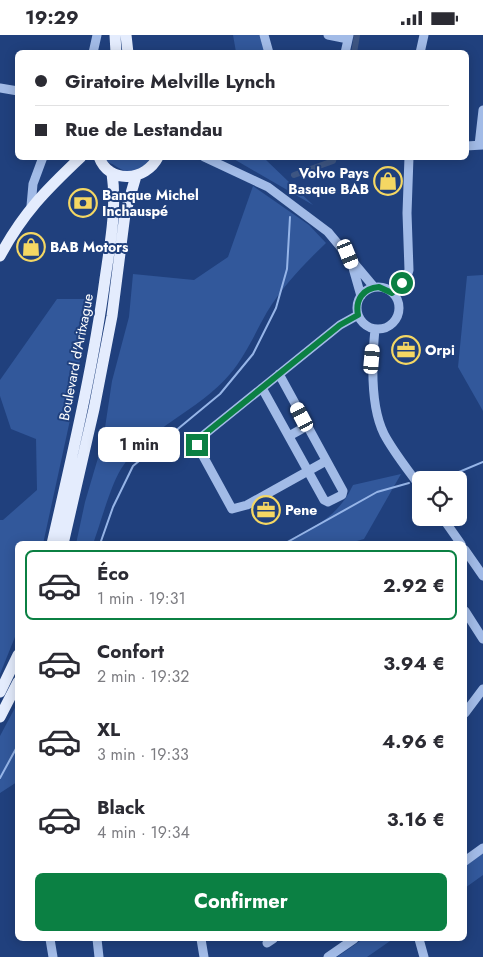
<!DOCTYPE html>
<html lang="fr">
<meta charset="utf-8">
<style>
:root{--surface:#fff;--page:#f7f7f7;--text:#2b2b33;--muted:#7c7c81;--line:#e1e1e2;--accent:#0b8043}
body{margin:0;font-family:Jost,sans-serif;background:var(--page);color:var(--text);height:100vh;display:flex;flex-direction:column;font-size:19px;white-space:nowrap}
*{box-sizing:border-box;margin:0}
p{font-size:16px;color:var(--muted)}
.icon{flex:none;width:28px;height:28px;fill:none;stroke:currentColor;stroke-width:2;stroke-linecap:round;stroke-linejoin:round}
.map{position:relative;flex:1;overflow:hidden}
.details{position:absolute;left:15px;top:506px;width:452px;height:400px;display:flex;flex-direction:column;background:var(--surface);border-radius:8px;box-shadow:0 2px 12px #0003}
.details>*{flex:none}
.banner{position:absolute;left:15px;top:15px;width:454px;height:110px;border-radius:8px;box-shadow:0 2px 12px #0003;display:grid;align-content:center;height:110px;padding:0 20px;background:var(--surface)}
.tools{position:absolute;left:412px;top:436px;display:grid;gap:10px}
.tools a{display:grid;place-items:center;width:55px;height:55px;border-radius:8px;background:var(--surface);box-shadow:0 2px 12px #0003;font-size:25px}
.end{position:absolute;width:22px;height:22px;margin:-11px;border:6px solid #0b8043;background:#fff;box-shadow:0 0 0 2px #fff}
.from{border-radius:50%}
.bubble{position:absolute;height:35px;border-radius:8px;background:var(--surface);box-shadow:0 2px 12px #0003;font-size:16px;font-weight:700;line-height:35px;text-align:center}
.car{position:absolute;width:15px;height:30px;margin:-15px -8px;border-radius:6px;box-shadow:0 0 4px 1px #0007;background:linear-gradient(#fff 24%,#345 0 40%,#fff 0 76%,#345 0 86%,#fff 0)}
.banner b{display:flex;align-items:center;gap:18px;height:48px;font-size:19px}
.banner b+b{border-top:1px solid var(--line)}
.banner i{width:12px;height:12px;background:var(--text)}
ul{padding:9px 0 0;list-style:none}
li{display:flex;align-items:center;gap:15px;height:70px;margin:0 10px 8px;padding:0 10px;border:2px solid transparent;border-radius:8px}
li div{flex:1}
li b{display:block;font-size:19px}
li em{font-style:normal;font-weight:700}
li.selected{border-color:var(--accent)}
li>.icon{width:45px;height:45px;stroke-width:1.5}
.action{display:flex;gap:10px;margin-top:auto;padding:10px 20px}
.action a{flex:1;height:58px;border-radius:8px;background:var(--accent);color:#fff;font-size:20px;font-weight:700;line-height:58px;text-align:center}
.status{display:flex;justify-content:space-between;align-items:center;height:35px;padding:0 25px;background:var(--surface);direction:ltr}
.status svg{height:14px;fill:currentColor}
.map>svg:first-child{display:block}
.green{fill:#32589b}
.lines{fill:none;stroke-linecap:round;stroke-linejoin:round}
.stream{stroke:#96b5e8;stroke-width:2}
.canal{stroke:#3d5582;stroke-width:6}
.minor{stroke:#a2bbe7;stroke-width:9}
.major{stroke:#e4ecfd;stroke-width:11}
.route{stroke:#0b8043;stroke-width:6}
.labels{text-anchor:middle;stroke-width:4;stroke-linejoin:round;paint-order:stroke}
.poi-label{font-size:14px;font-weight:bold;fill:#fff;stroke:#20407d;text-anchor:start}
.street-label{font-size:14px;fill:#fff;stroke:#20407d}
</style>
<div class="status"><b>19:29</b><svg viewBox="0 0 49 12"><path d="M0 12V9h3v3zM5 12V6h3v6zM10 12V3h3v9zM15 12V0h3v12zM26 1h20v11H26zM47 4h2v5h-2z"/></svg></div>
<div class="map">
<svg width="483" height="922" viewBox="0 0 483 922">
<rect width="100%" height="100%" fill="#20407d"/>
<path class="green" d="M233 0H259L265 17H236Z
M104 123H154C141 135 134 142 117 132 112 128 107 128 104 123Z
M232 123H266V125L313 170Z
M253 151 309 190 326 208C304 229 283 251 267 277 255 298 246 320 230 339 199 376 147 393 121 434 110 452 101 487 93 509H76L85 467 103 406 112 346 129 282 133 239 194 245 228 222Z
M483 240V376L458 332 467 241Z
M57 264H90L70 385 43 509H18L17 597 0 639V485H3L37 455 36 404 11 394 0 361V345Z
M401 439 364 504 346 509H281C313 492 337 484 353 450Z
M17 669V747L0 758V701Z
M483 818V840L465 853V831Z
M363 904H393L367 922H337Z"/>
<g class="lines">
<path class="stream" d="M424 443 447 442 483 427
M100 509 113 472 133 431 220 359 253 319 276 273 287 234 290 182
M284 509 377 457 409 448
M0 743 18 710"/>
<path class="canal" d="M354 18 357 0
M294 140 333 126 334 122"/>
<path class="minor" d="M264 0 269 18
M328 0 348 4
M93 18 97 0
M345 18 349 0
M420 18 424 0
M0 53 18 56
M479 110 483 75
M466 111 483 110
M204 122 268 152 328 197 374 252
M31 171 33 149 43 122
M351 226 361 261
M357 273a21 21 0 1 1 42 0a21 21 0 1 1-42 0Z
M393 258 406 244 409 235 407 178 409 122
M375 294C372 325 370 371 384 399 394 418 409 436 421 453
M262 353 324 465 328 467 342 460 343 456 279 339
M289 401 307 391
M326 426 247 470 232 474 197 410 200 403 340 290 358 280
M442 482 461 509
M465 515 483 541
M465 576 483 604
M465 678 483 654
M465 826 483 813
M50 904 53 922
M97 904 99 922
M201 904 204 922
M419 904 424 922
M267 908 273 904
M328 922 354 904"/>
<path class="major" d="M115 0 116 18
M126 0 128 18
M99 122C109 150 146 146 158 122
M0 221C23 178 46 155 81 122
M52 509C72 421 93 333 105 244 110 209 117 173 112 138
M63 509 94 374 112 281 125 179 136 141
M0 657 18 620
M0 682 18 647"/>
</g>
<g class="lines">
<path class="route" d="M197 410 200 403 340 290 358 280C355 265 363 253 379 252L392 258 402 248"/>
</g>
<defs>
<symbol id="shop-ring" viewBox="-11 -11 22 22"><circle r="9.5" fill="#20407d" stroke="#f4d763" stroke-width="1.5"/><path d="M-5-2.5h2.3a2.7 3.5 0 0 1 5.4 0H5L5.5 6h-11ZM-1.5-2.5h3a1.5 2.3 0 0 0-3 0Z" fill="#f4d763"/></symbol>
<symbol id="bank-ring" viewBox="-11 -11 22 22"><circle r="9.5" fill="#20407d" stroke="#f4d763" stroke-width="1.5"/><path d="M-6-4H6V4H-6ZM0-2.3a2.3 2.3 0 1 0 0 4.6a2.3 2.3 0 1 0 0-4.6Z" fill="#f4d763"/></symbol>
<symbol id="office-ring" viewBox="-11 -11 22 22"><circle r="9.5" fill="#20407d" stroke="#f4d763" stroke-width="1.5"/><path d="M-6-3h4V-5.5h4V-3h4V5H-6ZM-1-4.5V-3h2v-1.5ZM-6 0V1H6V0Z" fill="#f4d763"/></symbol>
</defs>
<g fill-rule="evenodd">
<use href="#shop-ring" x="372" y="130" width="32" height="32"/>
<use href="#bank-ring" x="67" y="152" width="32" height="32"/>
<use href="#shop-ring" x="15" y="196" width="32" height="32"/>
<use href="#office-ring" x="390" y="299" width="32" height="32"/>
<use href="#office-ring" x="250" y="459" width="32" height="32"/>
</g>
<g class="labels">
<g class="poi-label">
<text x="369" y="143" text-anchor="end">Volvo Pays<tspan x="369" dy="16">Basque BAB</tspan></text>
<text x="102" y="165">Banque Michel<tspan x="102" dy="16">Inchauspé</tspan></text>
<text x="50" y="217">BAB Motors</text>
<text x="425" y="320">Orpi</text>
<text x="285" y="480">Pene</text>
</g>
<g class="street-label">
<text transform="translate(76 322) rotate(-79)" y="5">Boulevard d'Aritxague</text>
</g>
</g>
</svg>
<div class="tools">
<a><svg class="icon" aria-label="locate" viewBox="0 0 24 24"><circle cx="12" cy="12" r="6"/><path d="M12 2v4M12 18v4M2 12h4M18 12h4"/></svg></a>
</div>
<i class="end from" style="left:402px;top:248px"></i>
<i class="end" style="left:197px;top:410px"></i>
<div class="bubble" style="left:98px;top:392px;width:82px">1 min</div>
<i class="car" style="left:348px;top:219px;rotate:158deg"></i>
<i class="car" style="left:372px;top:324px;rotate:5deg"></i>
<i class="car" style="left:302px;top:382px;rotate:332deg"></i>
<div class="banner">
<b><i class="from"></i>Giratoire Melville Lynch</b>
<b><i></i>Rue de Lestandau</b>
</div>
<section class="details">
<ul>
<li class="selected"><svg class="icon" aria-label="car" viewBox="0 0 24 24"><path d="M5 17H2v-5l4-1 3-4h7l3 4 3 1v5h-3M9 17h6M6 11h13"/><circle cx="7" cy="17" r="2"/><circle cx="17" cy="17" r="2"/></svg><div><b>Éco</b><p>1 min · 19:31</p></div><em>2.92 €</em></li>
<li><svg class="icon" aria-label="car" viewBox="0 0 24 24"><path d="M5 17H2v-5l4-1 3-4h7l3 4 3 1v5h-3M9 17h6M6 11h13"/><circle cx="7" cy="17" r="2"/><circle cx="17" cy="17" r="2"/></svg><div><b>Confort</b><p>2 min · 19:32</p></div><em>3.94 €</em></li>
<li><svg class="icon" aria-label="car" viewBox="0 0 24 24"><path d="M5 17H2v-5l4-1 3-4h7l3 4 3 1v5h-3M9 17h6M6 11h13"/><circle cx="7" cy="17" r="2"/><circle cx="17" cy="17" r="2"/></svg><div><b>XL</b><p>3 min · 19:33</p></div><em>4.96 €</em></li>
<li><svg class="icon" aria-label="car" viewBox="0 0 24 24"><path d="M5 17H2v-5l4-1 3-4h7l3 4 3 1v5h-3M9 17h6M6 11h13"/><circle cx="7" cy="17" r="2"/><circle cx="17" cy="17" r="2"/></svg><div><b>Black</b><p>4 min · 19:34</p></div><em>3.16 €</em></li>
</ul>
<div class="action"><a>Confirmer</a></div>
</section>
</div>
